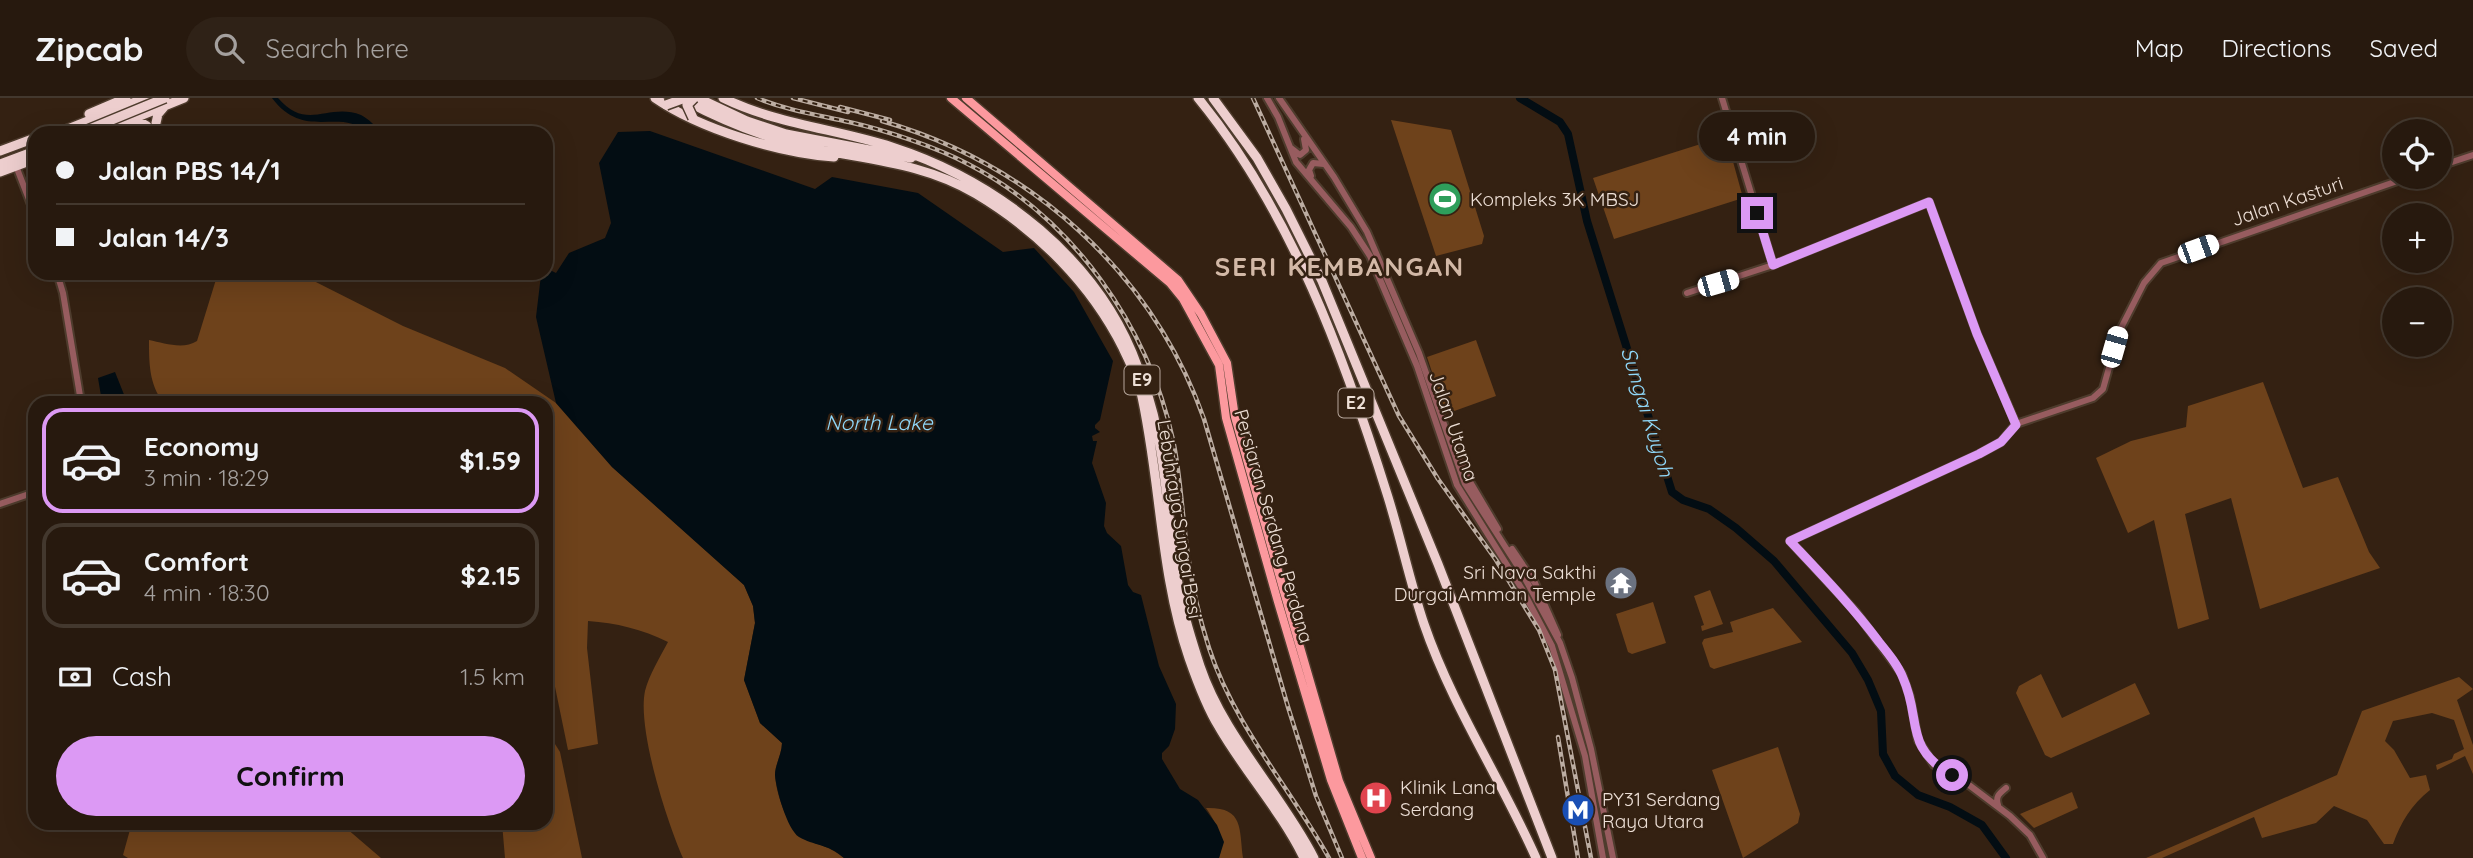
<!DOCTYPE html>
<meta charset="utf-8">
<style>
:root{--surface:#27190e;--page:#2f2217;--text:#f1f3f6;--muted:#a4a09e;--line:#43382e;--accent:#dc99f4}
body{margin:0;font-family:Quicksand,sans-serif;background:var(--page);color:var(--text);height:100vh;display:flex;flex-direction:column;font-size:26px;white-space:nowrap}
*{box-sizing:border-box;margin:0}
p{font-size:23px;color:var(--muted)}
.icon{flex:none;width:38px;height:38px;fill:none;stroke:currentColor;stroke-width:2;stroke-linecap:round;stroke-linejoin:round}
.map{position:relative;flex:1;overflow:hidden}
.details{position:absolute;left:28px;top:298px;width:525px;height:434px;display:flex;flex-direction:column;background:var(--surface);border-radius:21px;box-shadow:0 7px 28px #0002,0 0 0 2px var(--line)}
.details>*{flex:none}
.guide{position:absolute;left:28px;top:28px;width:525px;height:154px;border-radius:21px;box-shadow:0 7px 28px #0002,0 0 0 2px var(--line);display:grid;align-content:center;height:154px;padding:0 28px;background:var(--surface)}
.tools{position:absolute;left:2382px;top:21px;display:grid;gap:14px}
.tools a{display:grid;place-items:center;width:70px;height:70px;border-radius:50%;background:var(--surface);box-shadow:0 7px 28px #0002,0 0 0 2px var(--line);font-size:35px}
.end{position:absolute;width:32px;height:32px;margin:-16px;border:9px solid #dc99f4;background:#111;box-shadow:0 0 0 4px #111}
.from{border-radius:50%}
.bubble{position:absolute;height:49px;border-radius:24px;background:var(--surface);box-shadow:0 7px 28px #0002,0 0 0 2px var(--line);font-size:23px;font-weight:800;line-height:49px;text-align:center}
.car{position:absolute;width:21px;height:42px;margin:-21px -10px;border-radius:9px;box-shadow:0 0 5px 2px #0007;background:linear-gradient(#fff 24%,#345 0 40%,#fff 0 76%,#345 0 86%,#fff 0)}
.guide b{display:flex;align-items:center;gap:24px;height:66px;font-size:26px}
.guide b+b{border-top:2px solid var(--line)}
.guide i{width:18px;height:18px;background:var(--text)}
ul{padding:12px 0 0;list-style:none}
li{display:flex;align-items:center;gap:21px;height:105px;margin:0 14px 10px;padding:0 14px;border:4px solid var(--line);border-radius:21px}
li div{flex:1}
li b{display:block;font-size:26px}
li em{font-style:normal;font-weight:800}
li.selected{border-color:var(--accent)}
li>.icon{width:63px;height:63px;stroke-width:1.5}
.pay{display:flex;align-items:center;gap:18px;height:77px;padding:0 28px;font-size:26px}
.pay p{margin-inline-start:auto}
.cta{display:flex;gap:14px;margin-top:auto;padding:14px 28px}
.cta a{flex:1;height:80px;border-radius:42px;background:var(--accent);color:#111;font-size:28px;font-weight:800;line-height:80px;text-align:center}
header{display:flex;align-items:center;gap:42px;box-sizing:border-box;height:98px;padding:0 35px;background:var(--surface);border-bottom:2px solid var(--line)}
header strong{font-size:33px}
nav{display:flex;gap:38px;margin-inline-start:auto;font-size:24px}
.search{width:490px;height:63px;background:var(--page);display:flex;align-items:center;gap:18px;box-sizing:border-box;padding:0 24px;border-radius:38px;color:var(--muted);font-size:26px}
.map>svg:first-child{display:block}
.green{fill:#6e421b}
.water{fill:#030d13}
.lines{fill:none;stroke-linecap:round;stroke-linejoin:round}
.river{stroke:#030d13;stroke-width:8}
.minor-casing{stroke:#4e3c2d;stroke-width:10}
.major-casing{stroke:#4e3c2d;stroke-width:11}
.highway-casing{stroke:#4e3c2d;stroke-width:12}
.minor{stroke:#975c5f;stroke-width:6}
.major{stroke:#fc999e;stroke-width:8}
.highway{stroke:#edcece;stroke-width:9}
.rail-casing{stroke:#bcada2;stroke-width:4.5}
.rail{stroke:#342112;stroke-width:2;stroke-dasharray:5;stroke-linecap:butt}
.highway-bridge-casing{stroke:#4e3c2d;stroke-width:12;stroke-linecap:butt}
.highway-bridge{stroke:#edcece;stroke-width:9}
.route{stroke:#dc99f4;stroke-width:9}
.labels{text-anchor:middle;stroke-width:5;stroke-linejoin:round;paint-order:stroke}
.shield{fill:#342112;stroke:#b6a69b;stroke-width:2}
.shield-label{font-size:18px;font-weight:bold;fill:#eddfd6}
.poi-label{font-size:19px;fill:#eddfd6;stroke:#342112;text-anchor:start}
.street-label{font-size:19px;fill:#eddfd6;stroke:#342112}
.water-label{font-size:21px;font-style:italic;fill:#8fd8fa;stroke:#342112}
.district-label{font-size:26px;font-weight:bold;letter-spacing:2px;fill:#d2b8a6;stroke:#342112}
</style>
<header>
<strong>Zipcab</strong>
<div class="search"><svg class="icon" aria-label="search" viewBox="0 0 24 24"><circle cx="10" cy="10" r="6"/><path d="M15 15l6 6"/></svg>Search here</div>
<nav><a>Map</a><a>Directions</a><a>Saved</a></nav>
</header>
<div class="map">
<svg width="2473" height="760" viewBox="0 0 2473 760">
<rect width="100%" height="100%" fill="#342112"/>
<path class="green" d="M1391 22 1451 32 1484 138 1482 146 1436 158Z
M1726 38 1743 100 1614 141 1593 80Z
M218 175H298L403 228 505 270 556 305 612 369 744 487 753 508 755 525 744 582 760 625 782 645C782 656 775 666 775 677 776 696 788 732 805 741 820 748 830 748 844 760H683C667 724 637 631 645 593 649 577 660 559 668 544 642 531 616 525 588 523L587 550 598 646 568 652 546 545V304H163C149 286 149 264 149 242 164 245 183 252 197 243Z
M1476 242 1496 298 1446 316 1427 259Z
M2263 284 2303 390 2338 379 2369 454 2380 470 2260 511 2231 400 2185 416 2209 521 2178 531 2154 422 2128 435 2096 360 2131 343 2186 329 2188 308Z
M1710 492 1723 526 1702 533 1701 528 1704 527 1694 498Z
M1653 504 1666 545 1632 556 1628 554 1616 516Z
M1773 510 1802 544 1714 571 1710 569 1702 545 1704 541 1733 534 1730 524Z
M2041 576 2062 620 2135 585 2150 616 2051 660 2045 657 2016 595 2019 588Z
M2459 579 2473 591 2457 602 2473 647V676L2465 658 2437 672 2436 667 2452 661 2454 656 2464 651 2454 622 2432 615 2393 623 2385 643 2394 652 2410 680 2426 677 2430 692C2411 707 2401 724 2393 746H2384L2367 722 2334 708 2316 725 2262 740 2254 719 2162 760H2146L2337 677 2362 613Z
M546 642 555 646 560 654 582 760H505L502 725 546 724Z
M1778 649 1800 716 1798 725 1743 760 1712 672Z
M2072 694 2078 710 2034 730 2020 716Z
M1206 710C1244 709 1239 730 1243 760H1219C1225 743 1216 724 1206 710Z
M339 724 381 760H128L123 757 131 728 141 725Z"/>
<path class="water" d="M272 0H278C307 34 328 4 361 17 369 21 376 29 382 35H367C341 8 305 44 272 0Z
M650 33 815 91 832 79 918 95 1003 154 1034 150 1074 194 1113 263 1100 322 1095 327V330L1100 334 1092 338 1093 343H1097L1092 365 1106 405 1104 428 1107 435 1121 448 1128 487 1133 494 1141 497 1159 568 1176 606 1175 631 1169 648 1162 655V661L1180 691 1198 702 1217 727 1224 744 1219 760H844C827 745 814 748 799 739 787 731 776 691 775 677 775 667 782 656 782 645L760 625 744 582 755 525 753 508 744 487 612 369 556 305 536 219 541 177 539 175H546V170L556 175 569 155 605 140 611 125 599 65 618 34Z
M115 274 127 304H102L98 280Z"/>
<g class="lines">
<path class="river" d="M1520 0 1560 24 1568 36 1587 123 1672 394 1683 402 1709 411 1736 430 1774 463 1852 555 1868 582 1881 613 1883 656 1895 678 1918 697 1950 709 1982 727 2006 760"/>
<defs>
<path id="minor" d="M1267 0 1278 19 1296 64 1351 129 1370 158 1417 268 1457 387 1522 491 1552 548 1585 658 1603 760
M1279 0 1334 79 1367 134 1419 255 1465 386 1522 475 1560 545 1572 580 1591 651 1613 760
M1722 0 1773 167
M1291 50 1300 57 1306 52 1304 41
M16 68 35 117
M2440 68 2473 57
M1311 78 1309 72 1313 65 1324 66
M57 175 63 195 81 304
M1687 195 1773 167 1929 104 1977 236 2016 326
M2016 326 2001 344 1979 356 1790 443 1856 514 1902 576 1910 599 1918 642 1934 667 1969 687 2010 718 2030 737 2043 760
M2016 326 2093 300 2103 291 2119 234 2144 185 2161 165 2409 79
M1457 354 1469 382 1498 431
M0 406 35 394
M1512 451 1535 485 1558 537
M1998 707C1995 698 2000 695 2006 690"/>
<path id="major" d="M951 0 1170 185 1183 201 1219 267 1226 320 1278 504 1331 682 1362 760
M966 0 1178 182 1201 216 1227 265 1235 319 1284 494 1339 683 1371 760"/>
<path id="highway" d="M655 0C700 31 779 55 834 59
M698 0 747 23 786 36 911 60
M723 0C776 26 836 31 892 49 997 83 1100 162 1138 270
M1198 0C1292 115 1344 258 1388 399 1401 441 1410 484 1424 526 1452 608 1501 681 1536 760
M1213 0 1257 60 1286 111 1322 183 1438 466 1552 760
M686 3C718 20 754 35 790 45 855 62 917 61 976 96 1038 133 1091 186 1123 250 1129 263 1136 276 1140 290 1161 379 1159 473 1189 560 1197 583 1206 608 1219 629 1245 674 1281 713 1304 760
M89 16 126 0
M129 24H140L147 28
M156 25 158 16 164 9
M58 35 145 0
M98 35 184 0
M0 53 35 40
M0 66 35 53
M0 74 35 61
M1144 286C1168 352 1166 422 1179 491 1183 517 1192 543 1200 568 1224 639 1280 694 1314 760"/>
</defs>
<use href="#minor" class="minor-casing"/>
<use href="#major" class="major-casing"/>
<use href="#highway" class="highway-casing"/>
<use href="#minor" class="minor"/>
<use href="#major" class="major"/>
<use href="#highway" class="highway"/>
<defs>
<path id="rail" d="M757 0C786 12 818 17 849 24 885 32 936 49 968 66 1073 120 1148 228 1173 342 1181 379 1182 419 1188 457 1192 488 1199 519 1209 550 1234 627 1290 690 1329 760
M793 0 848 14
M1253 0 1399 318 1438 381 1496 462 1539 532 1555 572 1591 760
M840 9 890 22
M882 23C1031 66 1152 174 1204 321L1288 609 1316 698 1342 760
M1558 639 1578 760"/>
</defs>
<use href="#rail" class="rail-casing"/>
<use href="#rail" class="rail"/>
<defs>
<path id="highway-bridge" d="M666 7 685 0
M693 20 687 7 694 0
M80 35 165 0"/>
</defs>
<use href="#highway-bridge" class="highway-bridge-casing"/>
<use href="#highway-bridge" class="highway-bridge"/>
</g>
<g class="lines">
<path class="route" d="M1757 115 1773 167 1929 104 1977 236 2016 327 2001 344 1979 356 1790 443C1821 476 1852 508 1879 544 1888 555 1898 567 1903 580 1922 622 1903 649 1952 677"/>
</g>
<defs>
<symbol id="stadium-disc" viewBox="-11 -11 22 22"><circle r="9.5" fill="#2e9e5b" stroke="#342112"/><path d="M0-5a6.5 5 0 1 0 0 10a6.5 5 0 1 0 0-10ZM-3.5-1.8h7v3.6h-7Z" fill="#fff"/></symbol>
<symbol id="temple-disc" viewBox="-11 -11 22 22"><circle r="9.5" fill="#6b7280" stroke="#342112"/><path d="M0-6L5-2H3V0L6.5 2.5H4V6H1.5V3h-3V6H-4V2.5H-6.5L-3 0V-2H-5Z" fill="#fff"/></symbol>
<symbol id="hospital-disc" viewBox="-11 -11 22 22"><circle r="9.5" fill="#e0444e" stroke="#342112"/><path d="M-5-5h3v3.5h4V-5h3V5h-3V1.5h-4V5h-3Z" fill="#fff"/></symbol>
<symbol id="metro-disc" viewBox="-11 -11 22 22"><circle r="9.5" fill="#1a4fb4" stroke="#342112"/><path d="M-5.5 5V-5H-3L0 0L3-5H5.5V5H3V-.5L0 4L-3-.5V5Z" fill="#fff"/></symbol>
</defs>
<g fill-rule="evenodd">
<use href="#stadium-disc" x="1426" y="82" width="38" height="38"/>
<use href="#temple-disc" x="1602" y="466" width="38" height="38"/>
<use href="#hospital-disc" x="1357" y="681" width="38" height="38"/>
<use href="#metro-disc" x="1559" y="693" width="38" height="38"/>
</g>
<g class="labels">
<g class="shield">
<rect x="1124.5" y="267.5" width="35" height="29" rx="5"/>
<rect x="1338.5" y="290.5" width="35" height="29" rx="5"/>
</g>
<g class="shield-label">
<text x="1142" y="288">E9</text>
<text x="1356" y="311">E2</text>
</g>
<g class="poi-label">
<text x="1470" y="108">Kompleks 3K MBSJ</text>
<text x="1596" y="481" text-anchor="end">Sri Nava Sakthi<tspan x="1596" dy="22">Durgai Amman Temple</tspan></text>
<text x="1400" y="696">Klinik Lana<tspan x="1400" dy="22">Serdang</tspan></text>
<text x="1602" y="708">PY31 Serdang<tspan x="1602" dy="22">Raya Utara</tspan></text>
</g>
<g class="street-label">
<text transform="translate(2287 103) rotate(-19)" y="7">Jalan Kasturi</text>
<text transform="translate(1454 328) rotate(71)" y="7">Jalan Utama</text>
<text transform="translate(1180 421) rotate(81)" y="7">Lebuhraya Sungai Besi</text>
<text transform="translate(1274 428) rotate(74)" y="7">Persiaran Serdang Perdana</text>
</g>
<g class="water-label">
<text transform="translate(1647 314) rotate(73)" y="7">Sungai Kuyoh</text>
<text x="879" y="332">North Lake</text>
</g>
<g class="district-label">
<text x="1340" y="178">SERI KEMBANGAN</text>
</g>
</g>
</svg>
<div class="tools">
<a><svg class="icon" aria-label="locate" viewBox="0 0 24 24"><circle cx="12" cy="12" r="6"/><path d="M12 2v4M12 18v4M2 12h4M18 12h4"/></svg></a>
<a>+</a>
<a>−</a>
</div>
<i class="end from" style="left:1952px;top:677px"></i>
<i class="end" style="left:1757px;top:115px"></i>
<div class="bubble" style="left:1699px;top:14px;width:116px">4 min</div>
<i class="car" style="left:2198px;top:151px;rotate:70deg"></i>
<i class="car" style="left:1718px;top:185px;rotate:74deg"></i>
<i class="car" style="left:2114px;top:249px;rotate:16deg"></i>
<div class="guide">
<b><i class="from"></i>Jalan PBS 14/1</b>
<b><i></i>Jalan 14/3</b>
</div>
<section class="details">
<ul>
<li class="selected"><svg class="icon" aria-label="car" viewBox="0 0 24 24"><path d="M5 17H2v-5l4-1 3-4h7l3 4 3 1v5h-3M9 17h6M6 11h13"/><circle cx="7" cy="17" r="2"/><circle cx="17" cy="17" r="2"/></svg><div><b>Economy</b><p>3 min · 18:29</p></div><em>$1.59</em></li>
<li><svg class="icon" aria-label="car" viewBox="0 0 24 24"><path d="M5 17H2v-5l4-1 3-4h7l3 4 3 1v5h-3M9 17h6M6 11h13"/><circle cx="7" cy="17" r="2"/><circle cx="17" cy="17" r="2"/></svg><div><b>Comfort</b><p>4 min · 18:30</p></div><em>$2.15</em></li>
</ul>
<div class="pay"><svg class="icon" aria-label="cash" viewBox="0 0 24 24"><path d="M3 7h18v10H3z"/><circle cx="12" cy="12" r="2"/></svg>Cash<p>1.5 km</p></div>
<div class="cta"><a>Confirm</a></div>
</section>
</div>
